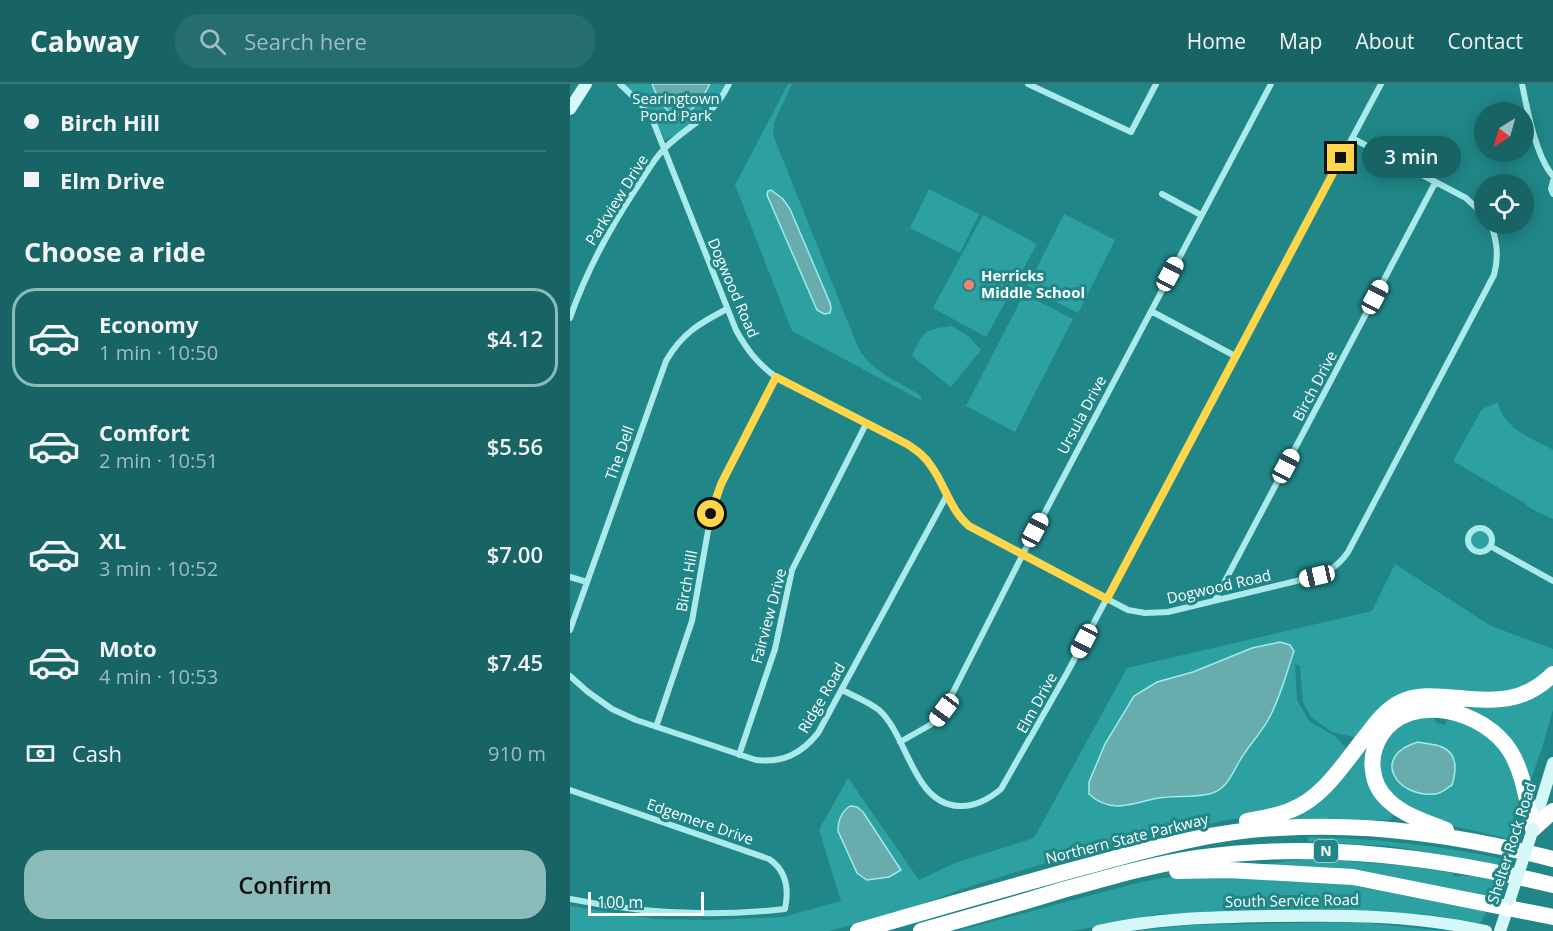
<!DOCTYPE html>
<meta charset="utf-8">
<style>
:root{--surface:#186465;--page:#256d6e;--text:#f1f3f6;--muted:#9fbdbf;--line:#367879;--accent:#8bbbb9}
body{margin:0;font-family:"Open Sans",sans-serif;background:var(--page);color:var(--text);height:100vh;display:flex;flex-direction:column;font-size:22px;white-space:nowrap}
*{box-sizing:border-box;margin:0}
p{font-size:20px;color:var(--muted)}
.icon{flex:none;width:33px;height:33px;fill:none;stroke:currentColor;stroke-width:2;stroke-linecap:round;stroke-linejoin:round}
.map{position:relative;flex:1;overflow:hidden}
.panel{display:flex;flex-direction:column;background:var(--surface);width:570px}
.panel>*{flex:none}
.banner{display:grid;align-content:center;height:132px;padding:0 24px;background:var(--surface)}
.needle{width:39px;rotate:217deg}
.controls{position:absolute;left:904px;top:18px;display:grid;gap:12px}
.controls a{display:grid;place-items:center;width:60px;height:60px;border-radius:50%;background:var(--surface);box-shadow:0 3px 15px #0003;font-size:30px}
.scale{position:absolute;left:18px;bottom:15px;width:116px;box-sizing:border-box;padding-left:6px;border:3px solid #fff;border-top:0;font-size:16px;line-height:21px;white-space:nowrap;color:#fff;-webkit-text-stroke:4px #208687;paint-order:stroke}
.end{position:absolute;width:27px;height:27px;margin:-14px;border:8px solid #ffd54a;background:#111;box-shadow:0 0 0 3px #111}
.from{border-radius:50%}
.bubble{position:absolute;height:42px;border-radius:21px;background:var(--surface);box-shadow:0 3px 15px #0003;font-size:20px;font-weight:600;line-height:42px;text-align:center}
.car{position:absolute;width:18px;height:36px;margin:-18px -9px;border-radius:8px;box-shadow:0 0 4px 2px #0007;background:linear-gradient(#fff 24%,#345 0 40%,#fff 0 76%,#345 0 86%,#fff 0)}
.banner b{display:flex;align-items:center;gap:21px;height:57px;font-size:22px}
.banner b+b{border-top:2px solid var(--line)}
.banner i{width:15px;height:15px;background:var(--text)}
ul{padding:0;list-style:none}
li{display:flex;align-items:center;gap:18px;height:99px;margin:0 12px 9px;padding:0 12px;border:3px solid transparent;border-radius:24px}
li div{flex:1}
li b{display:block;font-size:22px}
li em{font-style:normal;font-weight:600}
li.on{border-color:var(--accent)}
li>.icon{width:54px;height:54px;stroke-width:1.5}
h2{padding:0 24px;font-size:27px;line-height:72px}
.pay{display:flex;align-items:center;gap:15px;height:66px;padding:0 24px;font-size:22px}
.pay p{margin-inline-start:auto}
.button{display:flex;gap:12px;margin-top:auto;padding:12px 24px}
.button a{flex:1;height:69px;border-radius:24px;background:var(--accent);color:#111;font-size:24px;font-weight:600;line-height:69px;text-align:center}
header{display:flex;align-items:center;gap:36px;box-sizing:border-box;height:84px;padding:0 30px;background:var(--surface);border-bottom:2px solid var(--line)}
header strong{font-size:28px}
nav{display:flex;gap:33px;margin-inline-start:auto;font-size:21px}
.search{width:420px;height:54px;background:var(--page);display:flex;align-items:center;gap:15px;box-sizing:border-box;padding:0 21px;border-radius:24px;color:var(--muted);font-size:22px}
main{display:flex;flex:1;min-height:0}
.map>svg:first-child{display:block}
.green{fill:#2da1a2}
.water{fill:#68acad;stroke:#9eeceb;stroke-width:1.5}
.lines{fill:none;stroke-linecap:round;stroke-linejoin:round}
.minor{stroke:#aaeaea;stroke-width:6}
.secondary{stroke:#d5f7f8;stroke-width:12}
.motorway{stroke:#fff;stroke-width:16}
.secondary-bridge{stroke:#d5f7f8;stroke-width:12}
.route{stroke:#ffd54a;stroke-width:8}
.poi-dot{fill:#f8826b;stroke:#208687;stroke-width:2}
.labels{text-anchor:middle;stroke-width:6;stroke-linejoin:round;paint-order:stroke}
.shield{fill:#208687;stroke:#bcdbdb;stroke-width:1.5}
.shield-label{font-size:14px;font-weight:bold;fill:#fff}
.park-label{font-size:15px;fill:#fff;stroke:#208687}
.street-label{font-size:15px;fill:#fff;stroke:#208687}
.poi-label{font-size:15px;font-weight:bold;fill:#fff;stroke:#208687;text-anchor:start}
</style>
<header>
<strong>Cabway</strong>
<div class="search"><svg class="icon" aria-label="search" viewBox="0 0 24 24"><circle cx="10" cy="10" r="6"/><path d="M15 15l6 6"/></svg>Search here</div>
<nav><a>Home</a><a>Map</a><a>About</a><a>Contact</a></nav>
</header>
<main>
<section class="panel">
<div class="banner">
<b><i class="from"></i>Birch Hill</b>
<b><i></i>Elm Drive</b>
</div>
<h2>Choose a ride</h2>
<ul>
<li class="on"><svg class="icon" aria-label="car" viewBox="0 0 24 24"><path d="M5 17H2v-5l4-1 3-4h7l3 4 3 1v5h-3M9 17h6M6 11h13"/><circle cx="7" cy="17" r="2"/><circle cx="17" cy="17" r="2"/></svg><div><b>Economy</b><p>1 min · 10:50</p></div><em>$4.12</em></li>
<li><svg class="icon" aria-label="car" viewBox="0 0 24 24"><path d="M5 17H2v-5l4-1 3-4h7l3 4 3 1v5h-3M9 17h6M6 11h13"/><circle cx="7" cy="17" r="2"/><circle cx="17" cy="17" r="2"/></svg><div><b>Comfort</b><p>2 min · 10:51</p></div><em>$5.56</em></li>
<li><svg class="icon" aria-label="car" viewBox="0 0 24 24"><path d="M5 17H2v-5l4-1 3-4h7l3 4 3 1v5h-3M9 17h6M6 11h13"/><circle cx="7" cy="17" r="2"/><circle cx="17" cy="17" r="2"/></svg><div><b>XL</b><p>3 min · 10:52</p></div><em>$7.00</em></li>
<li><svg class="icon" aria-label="car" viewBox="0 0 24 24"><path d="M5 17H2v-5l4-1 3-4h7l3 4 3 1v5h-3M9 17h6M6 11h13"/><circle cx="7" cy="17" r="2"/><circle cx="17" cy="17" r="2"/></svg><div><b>Moto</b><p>4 min · 10:53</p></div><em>$7.45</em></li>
</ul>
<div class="pay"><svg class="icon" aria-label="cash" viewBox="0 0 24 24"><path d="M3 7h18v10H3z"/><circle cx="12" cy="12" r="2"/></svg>Cash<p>910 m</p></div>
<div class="button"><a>Confirm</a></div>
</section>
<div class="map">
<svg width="983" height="847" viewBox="0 0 983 847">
<rect width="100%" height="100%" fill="#208687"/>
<path class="green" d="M52 0H156L143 22 113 47 95 56C84 33 70 17 52 0Z
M218 0H222L204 38 203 51 287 261C297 285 329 298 350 311L352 317 222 247 165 101Z
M359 105 409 130 390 169 340 144Z
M494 130 545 156 508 229 457 203Z
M413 131 467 160 416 253 363 224Z
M454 210 503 235 445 348 396 322Z
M382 242 398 252 411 266 381 303 342 272C353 247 356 245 382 242Z
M928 318C932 344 962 354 983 366V435L962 425 953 418 883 377 912 325Z
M898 456a12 12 0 1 1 24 0a12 12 0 1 1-24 0Z
M825 480 921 542 983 565V583L949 608 896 612 788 654 762 648 741 633 733 618 730 582 725 580 727 616 739 637 766 653 778 666 753 699 702 729 657 736 541 762 469 781 398 803 342 824 259 847H0V822L85 835 139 836 213 833 271 817 249 746 278 694 349 796 385 779 464 754 557 584 802 527Z
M983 594V626L971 667 957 706 951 685 893 625 894 617Z
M863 633 867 639 875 641 877 636C884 637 893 637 900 640 931 652 953 696 947 728 946 737 941 746 939 755L854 735 810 699 808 667C829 642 830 637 863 633Z
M792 662 800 665 825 730 820 736H746L714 738Z
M737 753C803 754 868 761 933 775L931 781 820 762 739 758Z
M740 774 839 782 883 789V792H901L926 797 920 815 690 781Z
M617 790 761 797 913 827 916 829 911 838 907 840 863 831 778 827 589 830 502 847H387L571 798Z
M787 838 875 847H564L620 841Z"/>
<path class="water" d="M82 0H140C120 38 99 44 82 0Z
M201 106 213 115 220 125 260 219 261 224 260 229 254 230 247 226 197 111 198 107Z
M710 558 720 561 724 567C716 590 710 615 698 636 690 651 677 663 669 678 661 692 656 706 639 710 621 714 601 711 583 715 560 721 539 729 519 710V698L535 660 564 612 587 598 623 588 682 564Z
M848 658C855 660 866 660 872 663 889 670 886 688 882 701 877 704 871 710 865 710 826 714 800 672 848 658Z
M280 722 287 723 293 728 331 786 319 793 297 796 287 789 268 747C268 737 271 728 280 722Z"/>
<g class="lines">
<path class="minor" d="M50 0 71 20 83 37 166 246C177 266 188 280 206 293L337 360C346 366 355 372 362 382 377 403 381 429 404 445L558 526 575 529 598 528 747 492C761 486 769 481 778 468L924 191C929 172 927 158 921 140
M458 0 561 48 586 0
M952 0C957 25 966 73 983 92
M782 54 896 114 915 132
M983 97 981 105 983 110
M592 110 631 131
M581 227 665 272
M0 234C16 188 38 147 65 106 74 93 83 76 94 65 120 39 141 36 159 0
M898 456a12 12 0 1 1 24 0a12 12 0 1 1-24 0Z
M920 462 983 497
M0 493 17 498
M645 516 865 99
M0 546 96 277C112 249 130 239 157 225
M0 592 18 608 42 625 66 636 186 676C213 679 231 670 248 649L377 411
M272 606C284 612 299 618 309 626 338 652 343 720 389 722 405 723 419 715 431 705L497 589 811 0
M86 643 122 537 141 430 146 412 206 293
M330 658 360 641 374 626 455 466 701 0
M169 671 205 565 222 486 296 340
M0 706 199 775C217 787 219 806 215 825 142 833 72 830 0 815"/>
<path class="secondary" d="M0 25 16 0
M963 744 983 679
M528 847C586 834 643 833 702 832 775 831 844 831 916 847
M930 847 940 817"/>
<path class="motorway" d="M677 737C692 734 707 732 721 726 754 713 774 679 795 653 806 639 815 626 831 618 845 611 860 612 876 613 918 616 950 623 983 590
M876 746C856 738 835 732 819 717 810 709 804 698 803 686 801 674 805 661 811 651 841 606 915 627 940 667 954 689 957 720 963 745L983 727
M607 787 659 786 783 793 983 833
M288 847C360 826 433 805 506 785 573 767 639 747 709 744 802 738 894 752 983 775
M351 847C396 834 441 822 486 808 533 795 579 781 627 774 747 757 867 773 983 801"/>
<path class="secondary-bridge" d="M940 815 963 745"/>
</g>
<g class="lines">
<path class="route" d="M141 430 151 400 206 293 337 360C346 366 355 372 361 382 375 401 380 426 399 442L537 515 771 74"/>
</g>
<circle class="poi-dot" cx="399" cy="201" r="6"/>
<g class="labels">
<rect class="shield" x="744" y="756" width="24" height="22" rx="4.5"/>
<g class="shield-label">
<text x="756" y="772">N</text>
</g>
<g class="park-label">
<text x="106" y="20">Searingtown<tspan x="106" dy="17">Pond Park</tspan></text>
</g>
<g class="street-label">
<text transform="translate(47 116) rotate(-58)" y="5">Parkview Drive</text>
<text transform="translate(163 204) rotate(67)" y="5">Dogwood Road</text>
<text transform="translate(745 302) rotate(-62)" y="5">Birch Drive</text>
<text transform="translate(512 331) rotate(-62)" y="5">Ursula Drive</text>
<text transform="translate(50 369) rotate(-70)" y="5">The Dell</text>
<text transform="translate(117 497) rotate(-80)" y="5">Birch Hill</text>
<text transform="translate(649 503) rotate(-13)" y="5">Dogwood Road</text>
<text transform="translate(199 532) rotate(-75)" y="5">Fairview Drive</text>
<text transform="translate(252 614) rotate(-60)" y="5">Ridge Road</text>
<text transform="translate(467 619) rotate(-61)" y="5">Elm Drive</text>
<text transform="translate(130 738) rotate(19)" y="5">Edgemere Drive</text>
<text transform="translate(557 755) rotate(-14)" y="5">Northern State Parkway</text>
<text transform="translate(942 759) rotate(-72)" y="5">Shelter Rock Road</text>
<text transform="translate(722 817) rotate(-1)" y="5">South Service Road</text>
</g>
<g class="poi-label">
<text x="411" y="197">Herricks<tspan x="411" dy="17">Middle School</tspan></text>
</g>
</g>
</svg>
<div class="controls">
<a><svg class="needle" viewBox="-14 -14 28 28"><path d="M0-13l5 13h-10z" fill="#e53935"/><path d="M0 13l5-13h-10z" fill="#9fbdbf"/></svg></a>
<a><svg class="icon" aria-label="locate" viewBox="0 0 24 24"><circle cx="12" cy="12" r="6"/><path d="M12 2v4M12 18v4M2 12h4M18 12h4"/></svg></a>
</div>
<div class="scale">100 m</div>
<i class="end from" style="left:141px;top:430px"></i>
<i class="end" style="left:771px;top:74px"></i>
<div class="bubble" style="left:792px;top:52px;width:99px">3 min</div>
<i class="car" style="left:600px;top:190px;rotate:28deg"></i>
<i class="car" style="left:805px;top:213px;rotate:28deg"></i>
<i class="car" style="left:716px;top:382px;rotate:28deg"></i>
<i class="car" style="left:465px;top:446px;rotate:28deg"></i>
<i class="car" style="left:747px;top:492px;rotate:257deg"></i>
<i class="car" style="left:514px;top:557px;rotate:208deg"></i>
<i class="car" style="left:374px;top:626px;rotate:217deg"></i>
</div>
</main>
